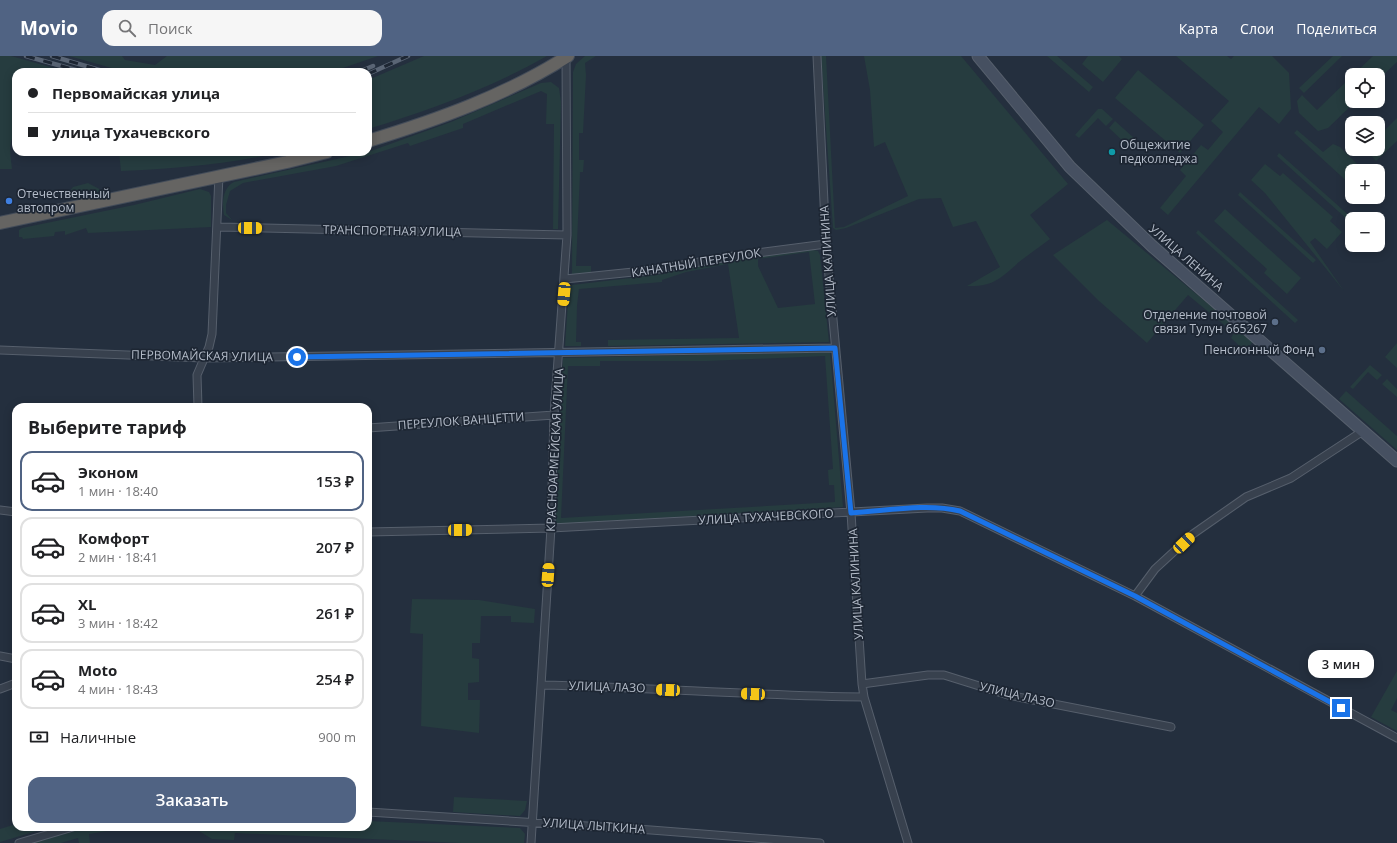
<!DOCTYPE html>
<html lang="ru">
<meta charset="utf-8">
<style>
:root{--surface:#fff;--page:#f6f6f6;--text:#202124;--muted:#757577;--line:#e0e0e0;--accent:#506383}
body{margin:0;font-family:"Open Sans",sans-serif;background:var(--page);color:var(--text);height:100vh;display:flex;flex-direction:column;font-size:15px;white-space:nowrap}
*{box-sizing:border-box;margin:0}
p{font-size:13px;color:var(--muted)}
.icon{flex:none;width:22px;height:22px;fill:none;stroke:currentColor;stroke-width:2;stroke-linecap:round;stroke-linejoin:round}
.map{position:relative;flex:1;overflow:hidden}
.details{position:absolute;left:12px;top:347px;width:360px;height:428px;display:flex;flex-direction:column;background:var(--surface);border-radius:12px;box-shadow:0 2px 10px #0003}
.details>*{flex:none}
.guide{position:absolute;left:12px;top:12px;width:360px;height:88px;border-radius:12px;box-shadow:0 2px 10px #0003;display:grid;align-content:center;height:88px;padding:0 16px;background:var(--surface)}
.buttons{position:absolute;left:1345px;top:12px;display:grid;gap:8px}
.buttons a{display:grid;place-items:center;width:40px;height:40px;border-radius:8px;background:var(--surface);box-shadow:0 2px 10px #0003;font-size:20px}
.end{position:absolute;width:18px;height:18px;margin:-9px;border:5px solid #1a73e8;background:#fff;box-shadow:0 0 0 2px #fff}
.from{border-radius:50%}
.bubble{position:absolute;height:28px;border-radius:12px;background:var(--surface);box-shadow:0 2px 10px #0003;font-size:13px;font-weight:600;line-height:28px;text-align:center}
.car{position:absolute;width:12px;height:24px;margin:-12px -6px;border-radius:5px;box-shadow:0 0 3px 1px #0007;background:linear-gradient(#f5c518 24%,#345 0 40%,#f5c518 0 76%,#345 0 86%,#f5c518 0)}
.guide b{display:flex;align-items:center;gap:14px;height:38px;font-size:15px}
.guide b+b{border-top:1px solid var(--line)}
.guide i{width:10px;height:10px;background:var(--text)}
ul{padding:0;list-style:none}
li{display:flex;align-items:center;gap:12px;height:60px;margin:0 8px 6px;padding:0 8px;border:2px solid var(--line);border-radius:12px}
li div{flex:1}
li b{display:block;font-size:15px}
li em{font-style:normal;font-weight:600}
li.active{border-color:var(--accent)}
li>.icon{width:36px;height:36px;stroke-width:1.5}
h2{padding:0 16px;font-size:18px;line-height:48px}
.pay{display:flex;align-items:center;gap:10px;height:44px;padding:0 16px;font-size:15px}
.pay p{margin-inline-start:auto}
.action{display:flex;gap:8px;margin-top:auto;padding:8px 16px}
.action a{flex:1;height:46px;border-radius:12px;background:var(--accent);color:#fff;font-size:16px;font-weight:600;line-height:46px;text-align:center}
header{display:flex;align-items:center;gap:24px;box-sizing:border-box;height:56px;padding:0 20px;background:var(--accent);color:#fff}
header strong{font-size:19px}
nav{display:flex;gap:22px;margin-inline-start:auto;font-size:14px}
.search{width:280px;height:36px;background:var(--page);display:flex;align-items:center;gap:10px;box-sizing:border-box;padding:0 14px;border-radius:12px;color:var(--muted);font-size:15px}
.map>svg:first-child{display:block}
.green{fill:#263c3f;fill-rule:evenodd}
.lines{fill:none;stroke-linecap:round;stroke-linejoin:round}
.minor-casing{stroke:#565f6c;stroke-width:9}
.secondary-casing{stroke:#565f6c;stroke-width:13}
.trunk-casing{stroke:#434c59;stroke-width:14}
.minor{stroke:#38414e;stroke-width:7}
.secondary{stroke:#465061;stroke-width:11}
.trunk{stroke:#656462;stroke-width:12}
.rail-casing{stroke:#5a6575;stroke-width:4.5}
.rail{stroke:#1d2633;stroke-width:3;stroke-dasharray:9;stroke-linecap:butt}
.route{stroke:#1a73e8;stroke-width:5}
.culture-dot{fill:#0f9aa8;stroke:#1d2633;stroke-width:1.5}
.shop-dot{fill:#3f7fe0;stroke:#1d2633;stroke-width:1.5}
.service-dot{fill:#5c6f8a;stroke:#1d2633;stroke-width:1.5}
.labels{text-anchor:middle;stroke-width:3.5;stroke-linejoin:round;paint-order:stroke}
.poi-label{font-size:12px;fill:#b4bcc9;stroke:#1d2633;text-anchor:start}
.street-label{font-size:12px;fill:#b4bcc9;stroke:#1d2633}
</style>
<header>
<strong>Movio</strong>
<div class="search"><svg class="icon" aria-label="search" viewBox="0 0 24 24"><circle cx="10" cy="10" r="6"/><path d="M15 15l6 6"/></svg>Поиск</div>
<nav><a>Карта</a><a>Слои</a><a>Поделиться</a></nav>
</header>
<div class="map">
<svg width="1397" height="787" viewBox="0 0 1397 787">
<rect width="100%" height="100%" fill="#242f3e"/>
<path class="green" d="M0 0H11L68 16H16V77C7 85 11 102 12 113H0Z
M69 0H122L125 4 155 9 167 0H378L331 16H126Z
M424 0H547C491 32 429 54 368 73V24Z
M585 0H596L585 7 586 19 583 77H579V104H584L583 116H580L576 210H591V217L572 218 573 16 576 8Z
M821 0H826L835 172 844 171 908 140 885 86 874 91 870 34 864 0H961L1068 128 1030 159 1050 183C1040 191 1029 198 1019 206 1001 222 993 231 967 230L1000 211 976 165 953 171 941 142 919 143 846 172 836 174 833 172Z
M1047 0H1057L1093 31 1089 36Z
M1088 0H1119L1122 3 1103 26 1082 8Z
M1176 0H1227L1231 3 1234 0H1272L1289 17 1291 53 1279 68 1259 51 1168 159 1160 152 1186 120 1180 114 1201 89 1208 94 1223 76 1211 65 1229 45Z
M1333 0H1342L1304 37 1299 32Z
M1373 0H1397V6L1378 24V19H1353Z
M1138 14 1204 69 1180 97 1115 42Z
M1352 20V45H1356L1328 72 1318 75 1299 57 1297 45 1302 39 1317 54Z
M551 26 559 32 561 46 558 173H553L554 68H546L547 38 541 35 463 68V72L410 90 408 87 336 110 243 127 230 135 226 149V157L232 164 224 159C222 148 222 132 234 126L368 96 451 66 541 27Z
M1098 53H1102L1113 63 1106 70 1098 62 1079 82 1075 79Z
M1397 62V85L1376 105 1365 93H1378V81Z
M1115 65 1134 82 1127 89 1109 72Z
M1297 74 1323 96 1333 88 1340 91 1364 115H1352V130L1294 77Z
M119 96H282C228 108 175 113 121 115Z
M1279 97 1352 162 1349 165 1277 100Z
M1265 108 1280 120 1283 117 1333 161 1330 165 1342 176 1327 193 1315 182 1310 186 1344 235 1265 137 1251 124Z
M88 127 103 135 64 143 73 131Z
M200 133 209 136 211 140V171L88 177 86 172 65 179V175L55 176 54 180 23 183 22 181H19V174L22 172 134 149Z
M1240 136 1316 204 1313 207 1238 139Z
M1225 153 1301 222 1287 238 1264 217 1267 213 1214 165Z
M1107 164 1253 285 1246 296 1231 282 1234 277 1188 239 1147 287 1099 245 1053 199Z
M1198 174 1298 264 1295 267 1196 177Z
M810 193 818 195 820 199 829 286 608 290V284L739 282 728 208 686 216 662 224V226L579 233 577 250 576 286H581V290H565L569 232 572 229 664 218 678 213ZM809 196 815 248 778 252 758 210V203Z
M1397 287V312L1385 301Z
M830 296 843 451 555 468 563 302ZM825 300 833 413 828 414 829 429H834L835 446 561 462 568 310H600V305H707Z
M1370 309 1382 319 1377 324 1368 316 1353 333 1350 331Z
M1387 323 1397 333V341L1382 328Z
M1346 335 1397 380V394L1339 343Z
M412 543 479 544 535 553 534 567 511 566V560H481L480 587H472V602L479 603V626L468 627V644H480L479 677 421 670 423 578 410 577Z
M1397 615V642L1391 654 1397 657V675L1371 661Z
M454 741 526 745H527L525 754 520 760 453 756Z
M368 765 520 772 525 778 524 787H461L235 777 234 784 212 783 199 775 202 771H368Z
M16 768V771H50L0 786V773Z
M89 771H131L89 778 90 787H79L78 782 61 787H32Z"/>
<g class="lines">
<defs>
<path id="minor" d="M817 0 826 188 851 457 862 628 864 641 908 787
M218 171 567 179
M565 223 653 214 734 200 826 188
M0 294 204 302 835 292
M198 351 197 319 209 291 212 278 219 119
M368 372 554 359
M0 454 16 456
M368 476 551 472 927 452H942L960 455 1135 540 1397 682
M1135 540 1155 513 1193 478 1246 441 1291 422 1363 375
M0 600 16 603
M862 628 928 619H944L1008 639 1171 671
M541 629C649 631 756 640 864 641
M0 633 16 627
M368 756 651 774 820 787
M19 787 73 771
M531 787 551 472 554 359 567 179 566 2"/>
<path id="secondary" d="M978 0 1070 111 1152 190 1397 405"/>
<path id="trunk" d="M368 85C437 64 507 39 568 0
M0 167 287 106 327 96"/>
</defs>
<use href="#minor" class="minor-casing"/>
<use href="#secondary" class="secondary-casing"/>
<use href="#trunk" class="trunk-casing"/>
<use href="#minor" class="minor"/>
<use href="#secondary" class="secondary"/>
<use href="#trunk" class="trunk"/>
<defs>
<path id="rail" d="M26 0 83 16
M52 0 106 16
M359 16 373 10
M368 18 408 0"/>
</defs>
<use href="#rail" class="rail-casing"/>
<use href="#rail" class="rail"/>
</g>
<g class="lines">
<path class="route" d="M297 301 835 292 851 457C886 455 926 447 960 455L1135 540 1341 652"/>
</g>
<circle class="culture-dot" cx="1112" cy="96" r="4"/>
<circle class="shop-dot" cx="9" cy="145" r="4"/>
<g class="service-dot">
<circle cx="1275" cy="266" r="4"/>
<circle cx="1322" cy="294" r="4"/>
</g>
<g class="labels">
<g class="poi-label">
<text x="1120" y="93">Общежитие<tspan x="1120" dy="14">педколледжа</tspan></text>
<text x="17" y="142">Отечественный<tspan x="17" dy="14">автопром</tspan></text>
<text x="1267" y="263" text-anchor="end">Отделение почтовой<tspan x="1267" dy="14">связи Тулун 665267</tspan></text>
<text x="1314" y="298" text-anchor="end">Пенсионный Фонд</text>
</g>
<g class="street-label">
<text transform="translate(392 175) rotate(1)" y="4">ТРАНСПОРТНАЯ УЛИЦА</text>
<text transform="translate(1186 202) rotate(41)" y="4">УЛИЦА ЛЕНИНА</text>
<text transform="translate(828 205) rotate(-94)" y="4">УЛИЦА КАЛИНИНА</text>
<text transform="translate(696 207) rotate(-9)" y="4">КАНАТНЫЙ ПЕРЕУЛОК</text>
<text transform="translate(202 300) rotate(1)" y="4">ПЕРВОМАЙСКАЯ УЛИЦА</text>
<text transform="translate(461 365) rotate(-4)" y="4">ПЕРЕУЛОК ВАНЦЕТТИ</text>
<text transform="translate(555 394) rotate(-87)" y="4">КРАСНОАРМЕЙСКАЯ УЛИЦА</text>
<text transform="translate(766 461) rotate(-3)" y="4">УЛИЦА ТУХАЧЕВСКОГО</text>
<text transform="translate(856 528) rotate(-93)" y="4">УЛИЦА КАЛИНИНА</text>
<text transform="translate(607 631) rotate(2)" y="4">УЛИЦА ЛАЗО</text>
<text transform="translate(1017 639) rotate(13)" y="4">УЛИЦА ЛАЗО</text>
<text transform="translate(594 770) rotate(4)" y="4">УЛИЦА ЛЫТКИНА</text>
</g>
</g>
</svg>
<div class="buttons">
<a><svg class="icon" aria-label="locate" viewBox="0 0 24 24"><circle cx="12" cy="12" r="6"/><path d="M12 2v4M12 18v4M2 12h4M18 12h4"/></svg></a>
<a><svg class="icon" aria-label="layers" viewBox="0 0 24 24"><path d="M12 4l9 5-9 5-9-5zM3 14l9 5 9-5"/></svg></a>
<a>+</a>
<a>−</a>
</div>
<i class="end from" style="left:297px;top:301px"></i>
<i class="end" style="left:1341px;top:652px"></i>
<div class="bubble" style="left:1308px;top:594px;width:66px">3 мин</div>
<i class="car" style="left:250px;top:172px;rotate:91deg"></i>
<i class="car" style="left:564px;top:238px;rotate:185deg"></i>
<i class="car" style="left:460px;top:474px;rotate:89deg"></i>
<i class="car" style="left:1184px;top:487px;rotate:47deg"></i>
<i class="car" style="left:548px;top:519px;rotate:4deg"></i>
<i class="car" style="left:668px;top:634px;rotate:273deg"></i>
<i class="car" style="left:753px;top:638px;rotate:273deg"></i>
<div class="guide">
<b><i class="from"></i>Первомайская улица</b>
<b><i></i>улица Тухачевского</b>
</div>
<section class="details">
<h2>Выберите тариф</h2>
<ul>
<li class="active"><svg class="icon" aria-label="car" viewBox="0 0 24 24"><path d="M5 17H2v-5l4-1 3-4h7l3 4 3 1v5h-3M9 17h6M6 11h13"/><circle cx="7" cy="17" r="2"/><circle cx="17" cy="17" r="2"/></svg><div><b>Эконом</b><p>1 мин · 18:40</p></div><em>153 ₽</em></li>
<li><svg class="icon" aria-label="car" viewBox="0 0 24 24"><path d="M5 17H2v-5l4-1 3-4h7l3 4 3 1v5h-3M9 17h6M6 11h13"/><circle cx="7" cy="17" r="2"/><circle cx="17" cy="17" r="2"/></svg><div><b>Комфорт</b><p>2 мин · 18:41</p></div><em>207 ₽</em></li>
<li><svg class="icon" aria-label="car" viewBox="0 0 24 24"><path d="M5 17H2v-5l4-1 3-4h7l3 4 3 1v5h-3M9 17h6M6 11h13"/><circle cx="7" cy="17" r="2"/><circle cx="17" cy="17" r="2"/></svg><div><b>XL</b><p>3 мин · 18:42</p></div><em>261 ₽</em></li>
<li><svg class="icon" aria-label="car" viewBox="0 0 24 24"><path d="M5 17H2v-5l4-1 3-4h7l3 4 3 1v5h-3M9 17h6M6 11h13"/><circle cx="7" cy="17" r="2"/><circle cx="17" cy="17" r="2"/></svg><div><b>Moto</b><p>4 мин · 18:43</p></div><em>254 ₽</em></li>
</ul>
<div class="pay"><svg class="icon" aria-label="cash" viewBox="0 0 24 24"><path d="M3 7h18v10H3z"/><circle cx="12" cy="12" r="2"/></svg>Наличные<p>900 m</p></div>
<div class="action"><a>Заказать</a></div>
</section>
</div>
